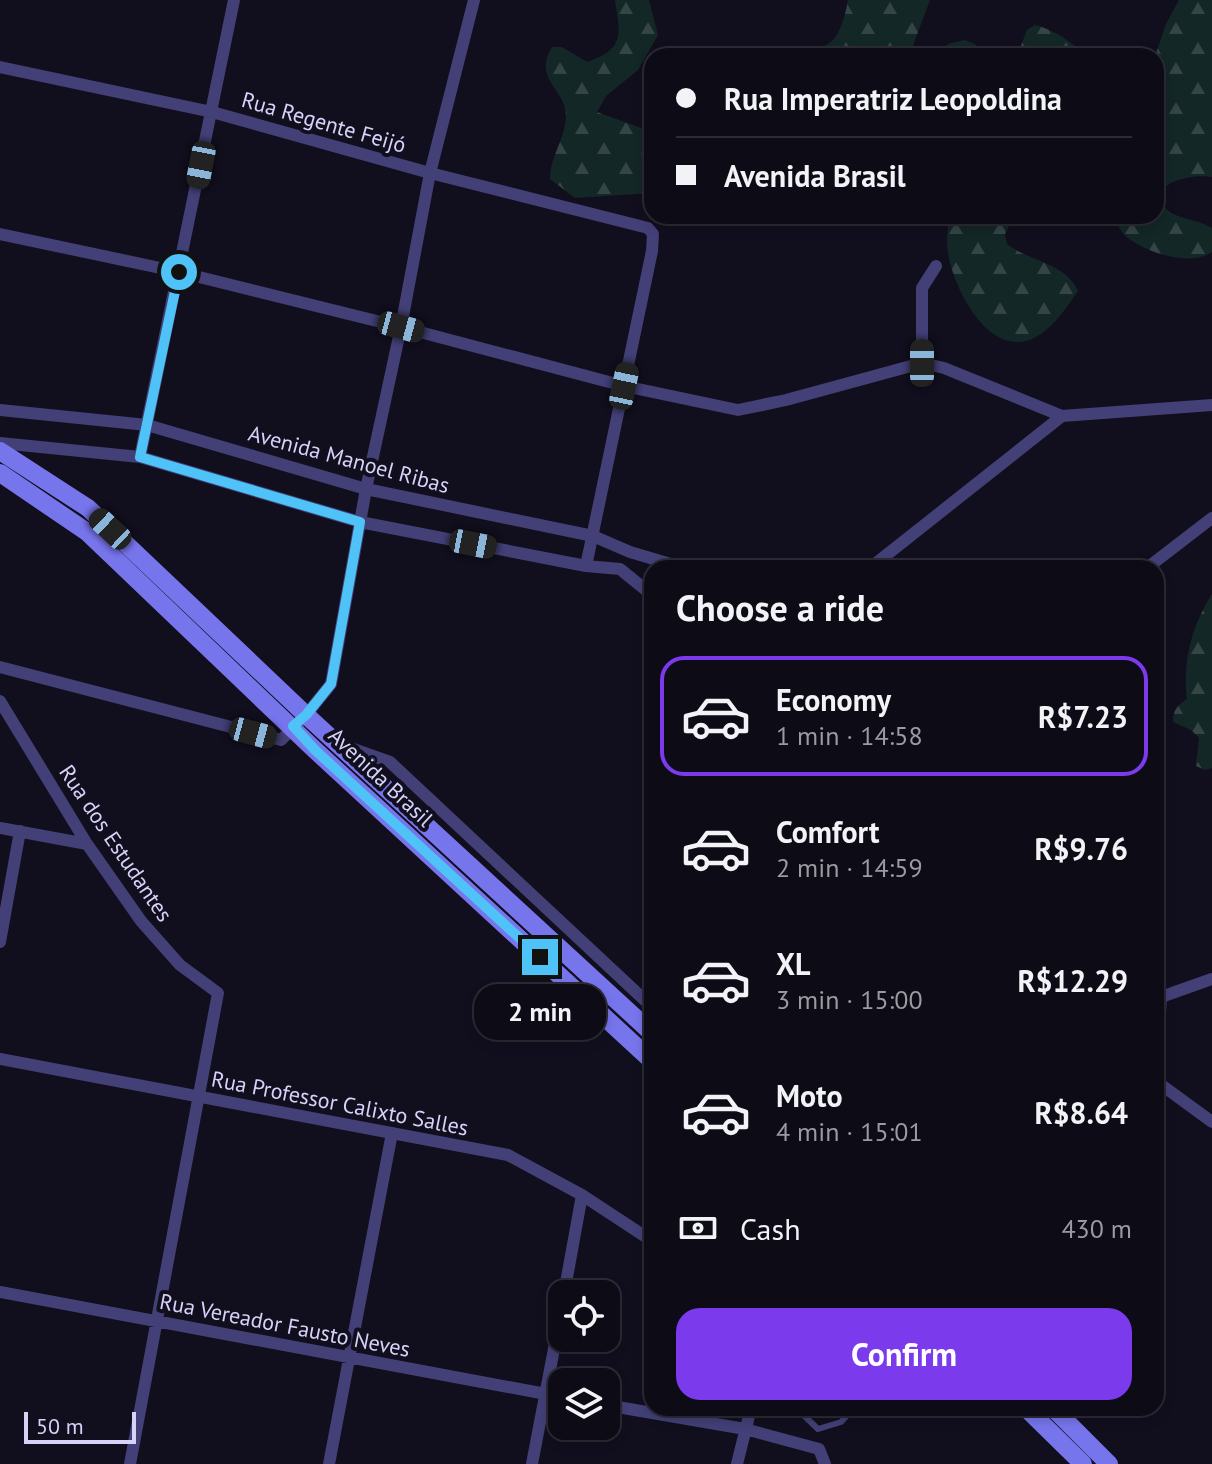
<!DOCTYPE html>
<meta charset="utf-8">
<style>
:root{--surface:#0d0b16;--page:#16141f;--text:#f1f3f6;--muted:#9a9ba1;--line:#2d2b35;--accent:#7c3aed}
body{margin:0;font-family:"PT Sans",sans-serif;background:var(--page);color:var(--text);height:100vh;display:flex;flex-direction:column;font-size:30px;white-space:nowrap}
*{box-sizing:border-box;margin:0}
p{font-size:26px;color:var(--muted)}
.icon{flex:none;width:44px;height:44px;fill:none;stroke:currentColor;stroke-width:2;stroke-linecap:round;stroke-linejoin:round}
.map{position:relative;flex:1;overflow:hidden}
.drawer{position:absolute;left:644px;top:560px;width:520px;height:856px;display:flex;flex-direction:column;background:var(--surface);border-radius:24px;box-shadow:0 4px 12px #0003,0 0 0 2px var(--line)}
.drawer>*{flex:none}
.hud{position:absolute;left:644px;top:48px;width:520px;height:176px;border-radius:24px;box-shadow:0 4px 12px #0003,0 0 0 2px var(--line);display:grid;align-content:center;height:176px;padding:0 32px;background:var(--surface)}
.tools{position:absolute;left:548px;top:1280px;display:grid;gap:16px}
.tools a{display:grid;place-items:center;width:72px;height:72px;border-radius:16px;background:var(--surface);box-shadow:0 4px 12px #0003,0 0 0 2px var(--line);font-size:40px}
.scale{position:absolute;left:24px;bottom:20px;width:112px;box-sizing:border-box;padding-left:8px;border:4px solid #d6d2f9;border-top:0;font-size:22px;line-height:28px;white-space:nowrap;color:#d6d2f9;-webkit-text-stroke:6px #110f1e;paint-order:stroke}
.end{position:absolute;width:36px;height:36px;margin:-18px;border:10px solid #4fc3f7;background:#111;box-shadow:0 0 0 4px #111}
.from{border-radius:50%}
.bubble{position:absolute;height:56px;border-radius:24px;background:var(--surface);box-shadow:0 4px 12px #0003,0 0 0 2px var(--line);font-size:26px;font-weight:700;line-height:56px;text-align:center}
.car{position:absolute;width:24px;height:48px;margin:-24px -12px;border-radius:10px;box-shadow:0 0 6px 2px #0007;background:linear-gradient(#222 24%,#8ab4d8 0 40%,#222 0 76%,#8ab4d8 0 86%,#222 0)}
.hud b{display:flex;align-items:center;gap:28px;height:76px;font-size:30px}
.hud b+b{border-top:2px solid var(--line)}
.hud i{width:20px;height:20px;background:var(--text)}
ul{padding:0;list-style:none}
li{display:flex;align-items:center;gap:24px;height:120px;margin:0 16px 12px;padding:0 16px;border:4px solid transparent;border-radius:24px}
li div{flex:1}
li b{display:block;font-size:30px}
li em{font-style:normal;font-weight:700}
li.selected{border-color:var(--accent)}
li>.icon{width:72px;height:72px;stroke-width:1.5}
h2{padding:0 32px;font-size:36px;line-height:96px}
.pay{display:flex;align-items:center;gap:20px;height:88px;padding:0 32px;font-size:30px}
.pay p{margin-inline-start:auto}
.cta{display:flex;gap:16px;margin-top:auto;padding:16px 32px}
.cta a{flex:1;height:92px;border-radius:24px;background:var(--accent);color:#fff;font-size:32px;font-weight:700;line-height:92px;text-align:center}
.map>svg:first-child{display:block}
.forest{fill:url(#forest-firs)}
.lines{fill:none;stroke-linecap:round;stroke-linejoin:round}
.lane{stroke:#424077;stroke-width:6}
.street{stroke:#424077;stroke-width:12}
.secondary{stroke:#7775ec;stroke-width:18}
.route{stroke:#4fc3f7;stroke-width:10}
.labels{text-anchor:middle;stroke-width:8;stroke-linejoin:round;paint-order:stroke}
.street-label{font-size:22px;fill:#d6d2f9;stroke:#110f1e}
</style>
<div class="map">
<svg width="1212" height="1464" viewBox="0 0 1212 1464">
<defs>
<pattern id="forest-firs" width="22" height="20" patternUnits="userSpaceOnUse" patternTransform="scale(2)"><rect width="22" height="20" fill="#132726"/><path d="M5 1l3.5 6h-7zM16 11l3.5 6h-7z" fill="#354546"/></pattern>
</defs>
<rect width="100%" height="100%" fill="#110f1e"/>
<path class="forest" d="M615 0H649L658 35 638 70 606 96 597 112 652 132V193L575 198 550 179C550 157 565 139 566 117 567 89 532 80 552 47H562L587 62C624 49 621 36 615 0Z
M848 0H930L909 56H726C732 54 738 51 744 50 768 46 813 58 832 41 841 33 846 12 848 0Z
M1179 0H1212V177C1195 174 1168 179 1158 194 1164 221 1193 216 1212 228V252C1190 267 1148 253 1128 238 1121 233 1118 225 1114 217L1156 216 1155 56 1166 24Z
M1035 25C1056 30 1071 43 1088 56H1017L1027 30Z
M965 40 975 44 982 56H927L951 43Z
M949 216H1014L1005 234 1007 244C1028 261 1066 263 1078 291 1066 308 1049 335 1026 341 984 351 953 285 948 253 946 241 948 228 949 216Z
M1212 594V768L1205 770 1196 766 1199 738 1191 730 1173 722C1173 710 1177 706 1187 699 1182 662 1192 625 1212 594Z"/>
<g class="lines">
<path class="lane" d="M796 1408 818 1429 841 1422 854 1408
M752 1410 796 1409"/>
<path class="street" d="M0 67 212 112 430 173 648 228 653 234 652 251 586 566
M0 234 179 272 401 327 624 386 738 410 786 400 922 363V288L936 266
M922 363 944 368 1062 416 1212 405
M0 410 147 425 366 489 593 536 630 552 684 568
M0 443 140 457 360 522 586 566 620 569 652 595
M140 457 234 0
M870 568 1062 416
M1147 568 1212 518
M0 667 281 740 306 715 331 684 366 489 401 327 430 173 474 0
M0 701 87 844 141 921 180 965 218 993 130 1464
M342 745 390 762 652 1007
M0 828 87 844
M0 942 20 831
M1161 997 1212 979
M0 1059 508 1155 582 1195 652 1241
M1156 1080 1161 997
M1156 1081 1212 1122
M0 1292 562 1397
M564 1294 582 1195
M606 1405 745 1429 819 1449 825 1464
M329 1464 392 1133
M532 1464 562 1307
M737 1464 751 1408"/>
<path class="secondary" d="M0 451 88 508 306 715 652 1033
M0 473 87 532 315 750 652 1061
M1026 1408 1083 1464
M1053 1408 1109 1464"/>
</g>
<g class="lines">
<path class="route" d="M179 272 140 457 360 522 331 684 306 715 293 726 315 750 540 957"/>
</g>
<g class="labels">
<g class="street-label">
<text transform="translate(324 122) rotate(16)" y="8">Rua Regente Feijó</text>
<text transform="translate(349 459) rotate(15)" y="8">Avenida Manoel Ribas</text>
<text transform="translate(381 777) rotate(43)" y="8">Avenida Brasil</text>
<text transform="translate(116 843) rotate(56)" y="8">Rua dos Estudantes</text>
<text transform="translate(340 1103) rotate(11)" y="8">Rua Professor Calixto Salles</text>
<text transform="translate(285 1325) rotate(11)" y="8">Rua Vereador Fausto Neves</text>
</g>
</g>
</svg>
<div class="tools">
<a><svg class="icon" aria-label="locate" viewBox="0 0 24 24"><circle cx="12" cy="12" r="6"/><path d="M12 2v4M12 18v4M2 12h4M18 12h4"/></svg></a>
<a><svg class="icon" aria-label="layers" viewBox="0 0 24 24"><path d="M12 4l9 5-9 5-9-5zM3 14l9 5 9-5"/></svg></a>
</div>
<div class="scale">50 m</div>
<i class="end from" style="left:179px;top:272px"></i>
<i class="end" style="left:540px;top:957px"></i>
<div class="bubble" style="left:474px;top:984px;width:132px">2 min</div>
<i class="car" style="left:201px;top:165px;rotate:191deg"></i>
<i class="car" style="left:401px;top:327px;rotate:105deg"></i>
<i class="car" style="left:922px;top:363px;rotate:0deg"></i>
<i class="car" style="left:624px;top:386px;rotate:12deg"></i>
<i class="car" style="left:110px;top:529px;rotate:313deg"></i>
<i class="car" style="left:473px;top:544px;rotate:101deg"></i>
<i class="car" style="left:253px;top:733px;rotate:105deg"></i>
<div class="hud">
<b><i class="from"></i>Rua Imperatriz Leopoldina</b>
<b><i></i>Avenida Brasil</b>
</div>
<section class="drawer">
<h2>Choose a ride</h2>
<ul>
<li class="selected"><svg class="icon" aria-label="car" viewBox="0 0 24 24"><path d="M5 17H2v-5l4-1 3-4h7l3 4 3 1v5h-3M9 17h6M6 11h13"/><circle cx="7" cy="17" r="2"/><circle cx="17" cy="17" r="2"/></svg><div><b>Economy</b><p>1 min · 14:58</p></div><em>R$7.23</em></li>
<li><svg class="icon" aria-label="car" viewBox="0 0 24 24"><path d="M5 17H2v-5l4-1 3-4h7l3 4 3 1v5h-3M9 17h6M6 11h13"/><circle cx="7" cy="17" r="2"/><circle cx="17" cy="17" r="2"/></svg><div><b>Comfort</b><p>2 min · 14:59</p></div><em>R$9.76</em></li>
<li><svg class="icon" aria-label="car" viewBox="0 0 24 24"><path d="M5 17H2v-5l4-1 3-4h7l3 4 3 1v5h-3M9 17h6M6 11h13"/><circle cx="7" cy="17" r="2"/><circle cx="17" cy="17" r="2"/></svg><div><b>XL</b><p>3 min · 15:00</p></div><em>R$12.29</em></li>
<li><svg class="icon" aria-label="car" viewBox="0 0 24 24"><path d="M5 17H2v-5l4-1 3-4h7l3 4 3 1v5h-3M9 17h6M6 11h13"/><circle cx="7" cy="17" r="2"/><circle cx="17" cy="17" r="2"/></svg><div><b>Moto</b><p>4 min · 15:01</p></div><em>R$8.64</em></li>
</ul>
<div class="pay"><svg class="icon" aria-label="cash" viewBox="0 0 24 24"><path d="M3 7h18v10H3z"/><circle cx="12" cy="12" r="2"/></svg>Cash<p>430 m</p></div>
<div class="cta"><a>Confirm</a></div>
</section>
</div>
